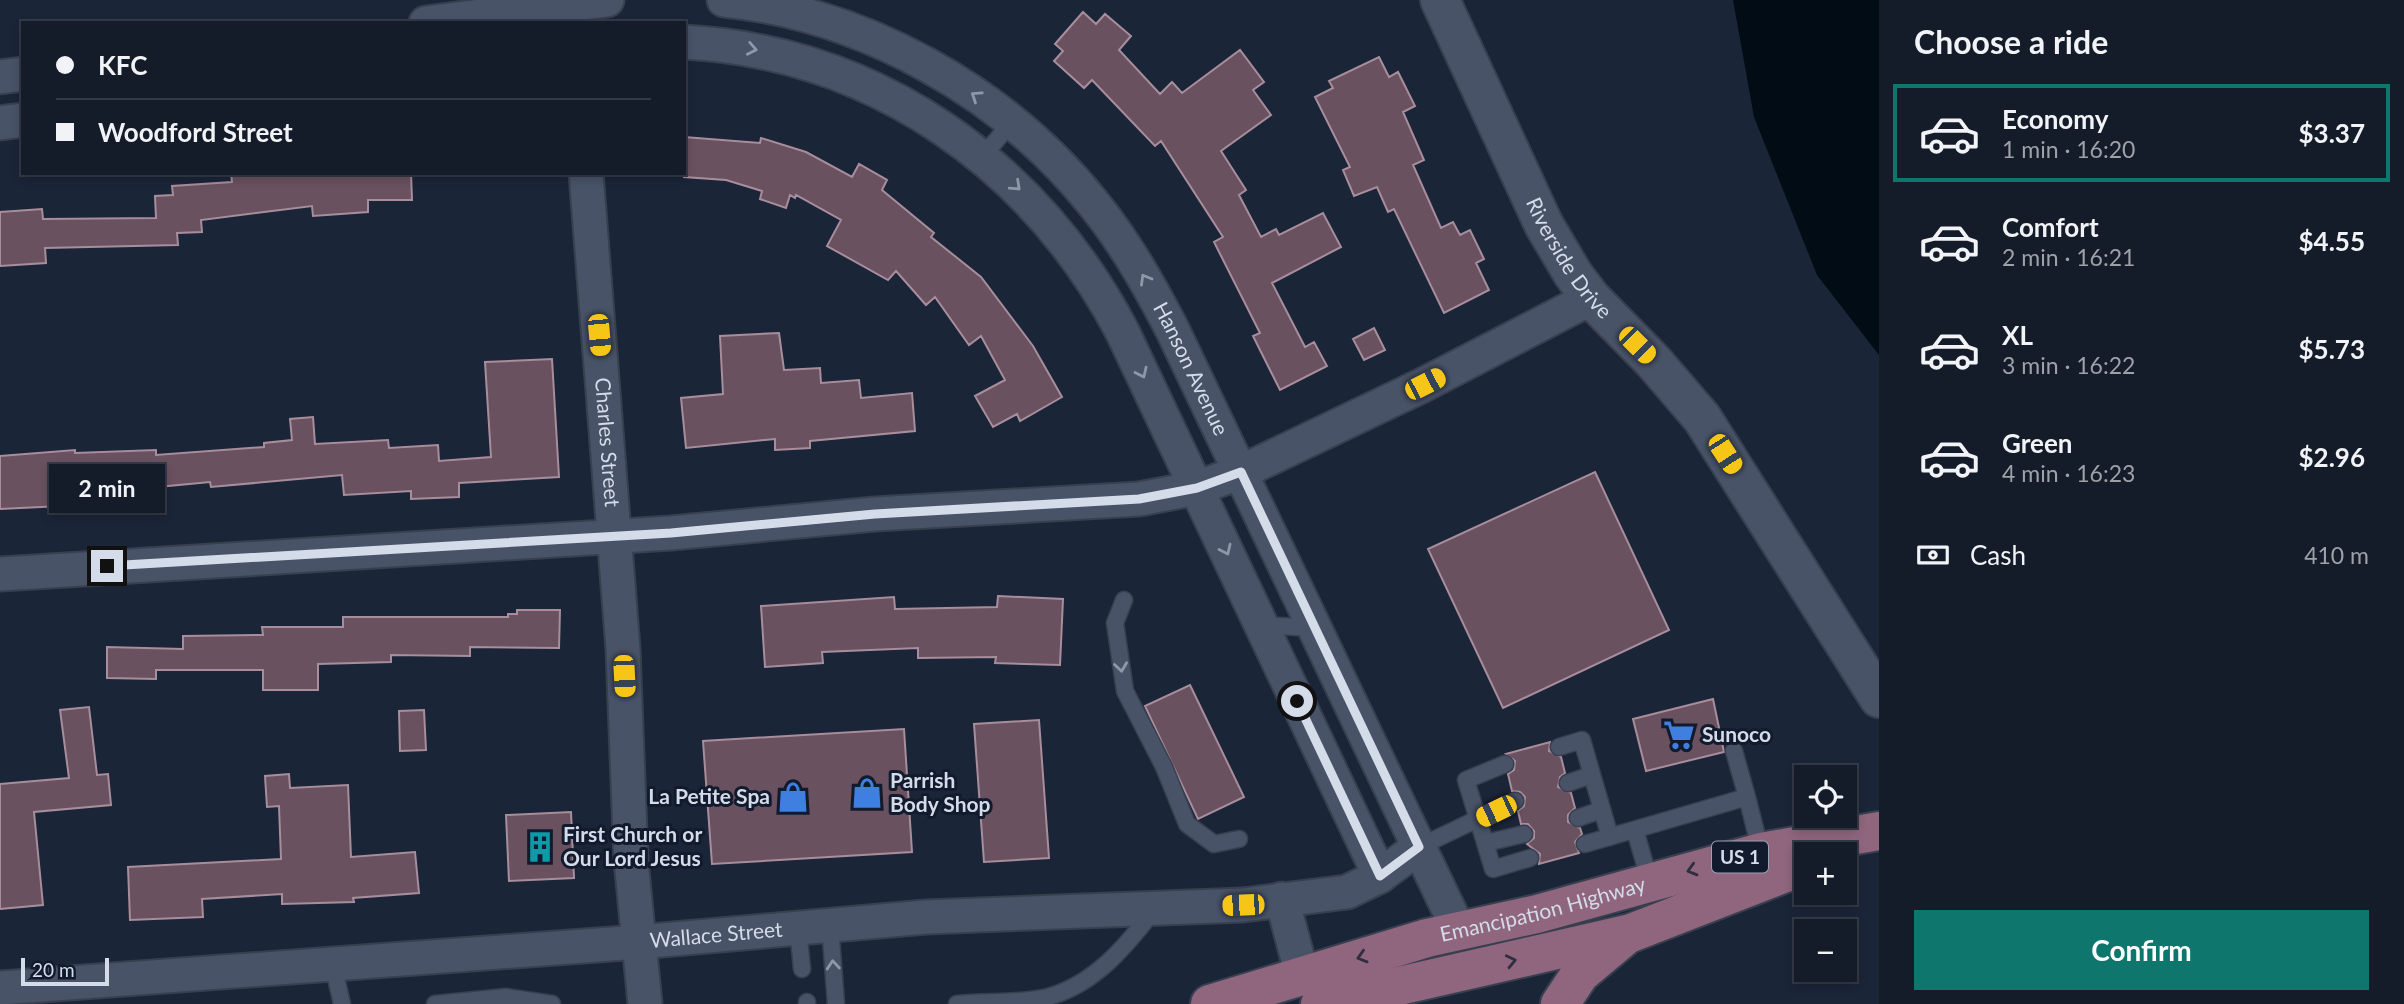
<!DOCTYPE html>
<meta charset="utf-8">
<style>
:root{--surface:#141c2a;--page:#212936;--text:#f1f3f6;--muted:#9da1a8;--line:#333a47;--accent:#0f766e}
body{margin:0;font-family:Lato,sans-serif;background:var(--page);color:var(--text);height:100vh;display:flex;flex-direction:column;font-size:26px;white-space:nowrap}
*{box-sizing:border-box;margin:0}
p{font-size:23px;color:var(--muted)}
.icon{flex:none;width:38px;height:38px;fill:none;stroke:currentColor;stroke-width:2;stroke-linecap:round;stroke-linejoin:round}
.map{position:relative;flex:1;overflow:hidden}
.drawer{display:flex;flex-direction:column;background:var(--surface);width:525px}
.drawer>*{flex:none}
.top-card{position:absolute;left:21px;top:21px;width:665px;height:154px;border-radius:0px;box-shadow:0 4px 10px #0003,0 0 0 2px var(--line);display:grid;align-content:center;height:154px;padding:0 35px;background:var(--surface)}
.buttons{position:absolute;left:1794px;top:765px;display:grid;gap:14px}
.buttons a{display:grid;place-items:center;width:63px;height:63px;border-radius:0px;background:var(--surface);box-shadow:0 4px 10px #0003,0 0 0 2px var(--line);font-size:35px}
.scale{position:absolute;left:21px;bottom:18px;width:88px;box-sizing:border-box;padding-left:7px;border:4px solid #d5dce9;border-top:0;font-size:19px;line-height:24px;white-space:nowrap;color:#d5dce9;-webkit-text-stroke:5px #121b2e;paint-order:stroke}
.end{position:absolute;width:32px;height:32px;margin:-16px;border:9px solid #d5dce9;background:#111;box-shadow:0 0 0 4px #111}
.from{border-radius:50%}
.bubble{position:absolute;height:49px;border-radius:0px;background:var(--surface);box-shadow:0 4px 10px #0003,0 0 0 2px var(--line);font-size:23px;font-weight:700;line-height:49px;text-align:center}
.car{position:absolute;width:21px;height:42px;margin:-21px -10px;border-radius:9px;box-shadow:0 0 5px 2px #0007;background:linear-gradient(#f5c518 24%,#345 0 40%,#f5c518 0 76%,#345 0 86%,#f5c518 0)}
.top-card b{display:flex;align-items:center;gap:24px;height:66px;font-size:26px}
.top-card b+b{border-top:2px solid var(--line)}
.top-card i{width:18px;height:18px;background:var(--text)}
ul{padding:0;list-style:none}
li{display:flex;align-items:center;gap:21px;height:98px;margin:0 14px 10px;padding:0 21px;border:4px solid transparent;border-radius:0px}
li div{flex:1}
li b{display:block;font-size:26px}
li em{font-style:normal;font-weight:700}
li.current{border-color:var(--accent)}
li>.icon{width:63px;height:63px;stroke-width:1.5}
h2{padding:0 35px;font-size:32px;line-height:84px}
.pay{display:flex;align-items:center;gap:18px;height:77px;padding:0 35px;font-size:26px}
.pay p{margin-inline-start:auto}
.action{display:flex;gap:14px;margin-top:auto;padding:14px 35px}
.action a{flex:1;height:80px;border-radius:0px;background:var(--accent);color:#fff;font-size:28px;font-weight:700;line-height:80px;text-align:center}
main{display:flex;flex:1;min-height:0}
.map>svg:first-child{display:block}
.water{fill:#020c14}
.building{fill:#69515f;stroke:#a88d9c;stroke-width:2}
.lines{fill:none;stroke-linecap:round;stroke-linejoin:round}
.lane-casing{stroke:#383f4f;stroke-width:19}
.street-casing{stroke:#383f4f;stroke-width:37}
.secondary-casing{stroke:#383f4f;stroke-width:42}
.primary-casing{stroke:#383f4f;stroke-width:42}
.lane{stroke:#485368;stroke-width:16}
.street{stroke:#485368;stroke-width:33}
.secondary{stroke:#485368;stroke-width:38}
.primary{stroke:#8f667d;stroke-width:38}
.oneway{stroke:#8e98a8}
.oneway2{stroke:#312e42}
.route{stroke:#d5dce9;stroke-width:9}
.labels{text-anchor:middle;stroke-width:6;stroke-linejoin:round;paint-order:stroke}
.shield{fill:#121b2e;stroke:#9aa2b1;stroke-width:2}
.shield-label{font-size:19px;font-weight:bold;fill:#d5dce9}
.street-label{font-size:21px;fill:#d5dce9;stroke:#121b2e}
.poi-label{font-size:21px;font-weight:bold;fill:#d5dce9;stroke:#121b2e;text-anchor:start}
</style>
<main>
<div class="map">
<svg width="1879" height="1004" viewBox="0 0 1879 1004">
<rect width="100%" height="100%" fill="#1b2538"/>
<path class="water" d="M1733 0H1879V355L1817 275 1754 117Z"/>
<path class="building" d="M1083 12 1096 24 1105 14 1131 36 1119 50 1160 94 1172 82 1182 93 1240 50 1264 82 1253 90 1271 115 1221 151 1246 190 1239 195 1261 237 1276 229 1279 235 1323 213 1341 247 1272 283 1305 347 1314 342 1327 366 1280 390 1253 336 1260 333 1214 242 1223 237 1161 141 1155 146 1092 80 1084 88 1054 61 1063 51 1055 44Z
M1379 57 1389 77 1398 72 1415 106 1403 112 1424 160 1413 165 1441 228 1453 222 1460 235 1470 230 1484 259 1476 263 1489 290 1444 313 1394 209 1388 212 1377 187 1354 196 1343 170 1350 167 1315 97 1333 88 1329 81Z
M684 137 760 143 761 138 806 152 852 177 859 164 887 180 882 190 934 233 931 237 981 277 1033 346 1062 397 1020 421 1017 414 993 427 975 396 1005 380 981 336 969 345 935 297 926 305 896 271 888 280 827 246 841 220 796 195 795 198 790 195 786 208 760 199 762 191 726 180 684 177Z
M231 173H411L412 200H368V212L313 216 312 206 201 220 202 232 177 233 178 245 45 248 46 263 0 266V212L42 209 43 219 156 218 155 196 173 195 172 186 232 182Z
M1374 328 1385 350 1364 360 1353 339Z
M779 333 784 370 820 368 821 383 859 380 861 398 912 393 915 431 810 441V448L775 450V439L686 448 681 398 723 394 720 336Z
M552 359 559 477 459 483V497L411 499V491L344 495 342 475 211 487 210 482 158 487V493L60 498 61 506 0 509V456L75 450V453L156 450V455L264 447V443L292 440 290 419 313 417 315 444 388 440 389 448 438 445 439 461 491 457 485 362Z
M1595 472 1669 630 1503 708 1428 549Z
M998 596 1063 599 1060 665 995 663 996 657 918 658V648L822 652 823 663 765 667 761 606 894 597 895 609 997 607Z
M517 610H560L559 648 470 647V656L391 655V662L318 664V690H263V670H156V679L107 678V647L183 649V636L263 635 262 627H343V617H508V614H517Z
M1190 685 1244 797 1198 819 1145 706Z
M1713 699 1724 752 1646 771 1633 719Z
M89 707 97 775 108 774 111 805 34 812 43 905 0 909V784L69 778 60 710Z
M424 710 426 750 400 751 399 711Z
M1039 720 1049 858 984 862 974 724Z
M904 729 912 852 712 864 703 741Z
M1550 742 1549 751 1561 757 1565 773 1560 777 1558 787 1571 793 1575 808 1568 815V822L1580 828 1582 834 1575 842 1579 853 1539 864 1540 854 1527 844 1534 838V831L1528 824H1521L1518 811 1524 806 1525 797 1520 792 1512 791 1508 774 1514 770 1515 761 1506 754Z
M289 774 290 788 348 785 351 857 415 852 419 893 353 898 354 902 282 904V894L202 899 203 917 130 920 128 867 281 859 279 806 267 807 265 776Z
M571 812 574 878 509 881 506 815Z"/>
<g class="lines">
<defs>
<path id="lane" d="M982 157 1012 122
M1124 600 1115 623 1125 691 1164 767 1187 824 1214 844 1239 839
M1261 625 1315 628
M1559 747 1582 740 1610 837
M1734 751 1747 797
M1505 764 1466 780 1493 869 1530 858
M1568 783 1591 775
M1578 818 1601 810
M1635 830 1650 882
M1486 843 1524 834
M1585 844 1747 797 1761 852
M1419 847 1515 801
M830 925 836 1004
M798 928 802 969
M333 965 342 1004
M807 1002V1004
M435 1004 506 997 552 1004
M957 1004C986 1001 1020 1004 1048 997 1095 984 1126 946 1154 910"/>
<g id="street">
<path id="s1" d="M724 0C865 14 1005 93 1093 203 1125 242 1149 285 1172 329L1459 931"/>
<path d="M426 23 607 0"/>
<path d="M684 42C875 52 1034 164 1122 331L1380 876"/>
<path d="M0 77 23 74"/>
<path d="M0 123 23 120"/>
<path id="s2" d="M586 173 623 649 631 860 645 1004"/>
<path d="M0 574 671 533 875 514 1139 499 1197 488 1241 472 1421 386 1591 298"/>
<path d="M1282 899 1302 975"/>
<path id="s3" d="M0 988 639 942 926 917 1243 905 1347 892 1380 876 1419 847"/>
</g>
<g id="secondary">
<path id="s4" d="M1440 0 1544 225 1573 274 1591 298 1653 361 1702 418 1879 698"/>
</g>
<g id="primary">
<path id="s5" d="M1210 1004 1427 938 1537 914 1761 852 1879 831"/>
<path d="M1320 1004 1631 933 1806 865"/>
<path d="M1560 1004 1580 974 1623 938"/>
</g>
</defs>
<use href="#lane" class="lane-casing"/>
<use href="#street" class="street-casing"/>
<use href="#secondary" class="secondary-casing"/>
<use href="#primary" class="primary-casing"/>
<use href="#lane" class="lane"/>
<use href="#street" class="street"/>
<use href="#secondary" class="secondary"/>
<use href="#primary" class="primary"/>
</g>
<defs><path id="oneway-chevron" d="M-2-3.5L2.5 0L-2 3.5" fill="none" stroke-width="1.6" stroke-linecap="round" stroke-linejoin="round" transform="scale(1.75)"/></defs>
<g class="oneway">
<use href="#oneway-chevron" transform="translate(752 49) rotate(11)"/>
<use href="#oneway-chevron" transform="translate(976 96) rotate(-146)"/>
<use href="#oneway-chevron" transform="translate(1016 186) rotate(43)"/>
<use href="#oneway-chevron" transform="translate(1145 279) rotate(-120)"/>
<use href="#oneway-chevron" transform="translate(1142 373) rotate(65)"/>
<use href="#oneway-chevron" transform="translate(1226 550) rotate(65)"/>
<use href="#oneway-chevron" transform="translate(1121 667) rotate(82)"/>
<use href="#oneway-chevron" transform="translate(833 965) rotate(-95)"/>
</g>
<g class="oneway2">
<use href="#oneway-chevron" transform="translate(1692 870) rotate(164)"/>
<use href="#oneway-chevron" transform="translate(1362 957) rotate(163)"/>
<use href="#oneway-chevron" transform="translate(1511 961) rotate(-13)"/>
</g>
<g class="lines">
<path class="route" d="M107 566 671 533 875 514 1139 499 1197 488 1241 472 1419 847 1380 876 1297 701"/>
</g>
<defs>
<symbol id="supermarket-bare" viewBox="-9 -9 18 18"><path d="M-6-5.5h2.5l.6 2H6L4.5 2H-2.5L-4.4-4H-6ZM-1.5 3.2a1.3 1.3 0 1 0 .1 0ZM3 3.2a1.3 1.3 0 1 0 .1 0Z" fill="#3f7fe0" stroke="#121b2e" stroke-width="2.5" paint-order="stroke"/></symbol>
<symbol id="shop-bare" viewBox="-9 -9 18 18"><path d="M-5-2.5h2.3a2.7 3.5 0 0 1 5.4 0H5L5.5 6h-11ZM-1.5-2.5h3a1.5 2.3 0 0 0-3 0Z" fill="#3f7fe0" stroke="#121b2e" stroke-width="2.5" paint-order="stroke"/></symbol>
<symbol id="building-bare" viewBox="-9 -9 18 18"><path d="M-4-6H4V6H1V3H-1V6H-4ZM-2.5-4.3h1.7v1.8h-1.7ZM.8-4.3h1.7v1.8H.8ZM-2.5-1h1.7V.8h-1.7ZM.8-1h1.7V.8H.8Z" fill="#0f9aa8" stroke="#121b2e" stroke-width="2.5" paint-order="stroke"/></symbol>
</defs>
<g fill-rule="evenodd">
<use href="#supermarket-bare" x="1657" y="713" width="44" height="44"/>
<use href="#shop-bare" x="845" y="771" width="44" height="44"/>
<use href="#shop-bare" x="771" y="775" width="44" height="44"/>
<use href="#building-bare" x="518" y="825" width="44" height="44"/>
</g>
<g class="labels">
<rect class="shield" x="1712" y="841.5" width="56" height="31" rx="5"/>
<g class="shield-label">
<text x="1740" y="864">US 1</text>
</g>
<g class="street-label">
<text dy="7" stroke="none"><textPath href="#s4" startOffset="289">Riverside Drive</textPath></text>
<text dy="7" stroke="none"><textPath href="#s1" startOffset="625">Hanson Avenue</textPath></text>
<text dy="7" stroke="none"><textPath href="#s2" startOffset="270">Charles Street</textPath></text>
<text dy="7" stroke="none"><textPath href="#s5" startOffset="346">Emancipation Highway</textPath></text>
<text dy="7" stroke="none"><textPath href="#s3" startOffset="718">Wallace Street</textPath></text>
</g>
<g class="poi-label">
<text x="1702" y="742">Sunoco</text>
<text x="890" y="788">Parrish<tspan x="890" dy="24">Body Shop</tspan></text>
<text x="770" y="804" text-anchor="end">La Petite Spa</text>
<text x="563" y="842">First Church or<tspan x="563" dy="24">Our Lord Jesus</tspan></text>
</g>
</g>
</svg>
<div class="buttons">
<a><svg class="icon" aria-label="locate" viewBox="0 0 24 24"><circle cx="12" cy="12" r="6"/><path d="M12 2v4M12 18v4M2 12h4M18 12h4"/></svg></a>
<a>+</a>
<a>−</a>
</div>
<div class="scale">20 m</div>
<i class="end from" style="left:1297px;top:701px"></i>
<i class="end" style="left:107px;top:566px"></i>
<div class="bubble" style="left:49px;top:464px;width:116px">2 min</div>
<i class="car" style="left:599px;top:335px;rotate:175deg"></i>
<i class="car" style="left:1637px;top:345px;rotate:135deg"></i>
<i class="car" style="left:1425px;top:384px;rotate:63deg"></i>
<i class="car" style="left:1725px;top:454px;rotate:147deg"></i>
<i class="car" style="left:624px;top:676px;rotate:177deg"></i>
<i class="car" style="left:1496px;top:811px;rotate:244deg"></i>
<i class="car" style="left:1243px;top:905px;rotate:268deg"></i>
<div class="top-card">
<b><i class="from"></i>KFC</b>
<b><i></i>Woodford Street</b>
</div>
</div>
<section class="drawer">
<h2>Choose a ride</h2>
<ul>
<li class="current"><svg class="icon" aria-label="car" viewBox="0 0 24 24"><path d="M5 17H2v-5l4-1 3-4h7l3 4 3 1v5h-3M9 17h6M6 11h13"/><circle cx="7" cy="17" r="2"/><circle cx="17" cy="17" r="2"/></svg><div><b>Economy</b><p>1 min · 16:20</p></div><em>$3.37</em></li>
<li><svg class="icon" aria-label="car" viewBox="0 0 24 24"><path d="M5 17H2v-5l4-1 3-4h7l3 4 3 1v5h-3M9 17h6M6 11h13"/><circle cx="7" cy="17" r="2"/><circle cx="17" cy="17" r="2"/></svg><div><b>Comfort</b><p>2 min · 16:21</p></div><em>$4.55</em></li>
<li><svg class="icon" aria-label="car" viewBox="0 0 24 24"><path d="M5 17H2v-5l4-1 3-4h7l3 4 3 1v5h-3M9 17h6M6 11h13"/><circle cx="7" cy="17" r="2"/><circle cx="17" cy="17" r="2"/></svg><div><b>XL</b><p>3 min · 16:22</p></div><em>$5.73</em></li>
<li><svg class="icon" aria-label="car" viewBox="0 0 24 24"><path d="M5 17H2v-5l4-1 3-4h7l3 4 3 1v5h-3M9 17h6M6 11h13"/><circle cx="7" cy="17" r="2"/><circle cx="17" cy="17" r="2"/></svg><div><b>Green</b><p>4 min · 16:23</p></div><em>$2.96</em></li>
</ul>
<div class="pay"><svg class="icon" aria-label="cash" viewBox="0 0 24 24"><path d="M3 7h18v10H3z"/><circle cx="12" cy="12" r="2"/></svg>Cash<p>410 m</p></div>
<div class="action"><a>Confirm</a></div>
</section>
</main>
